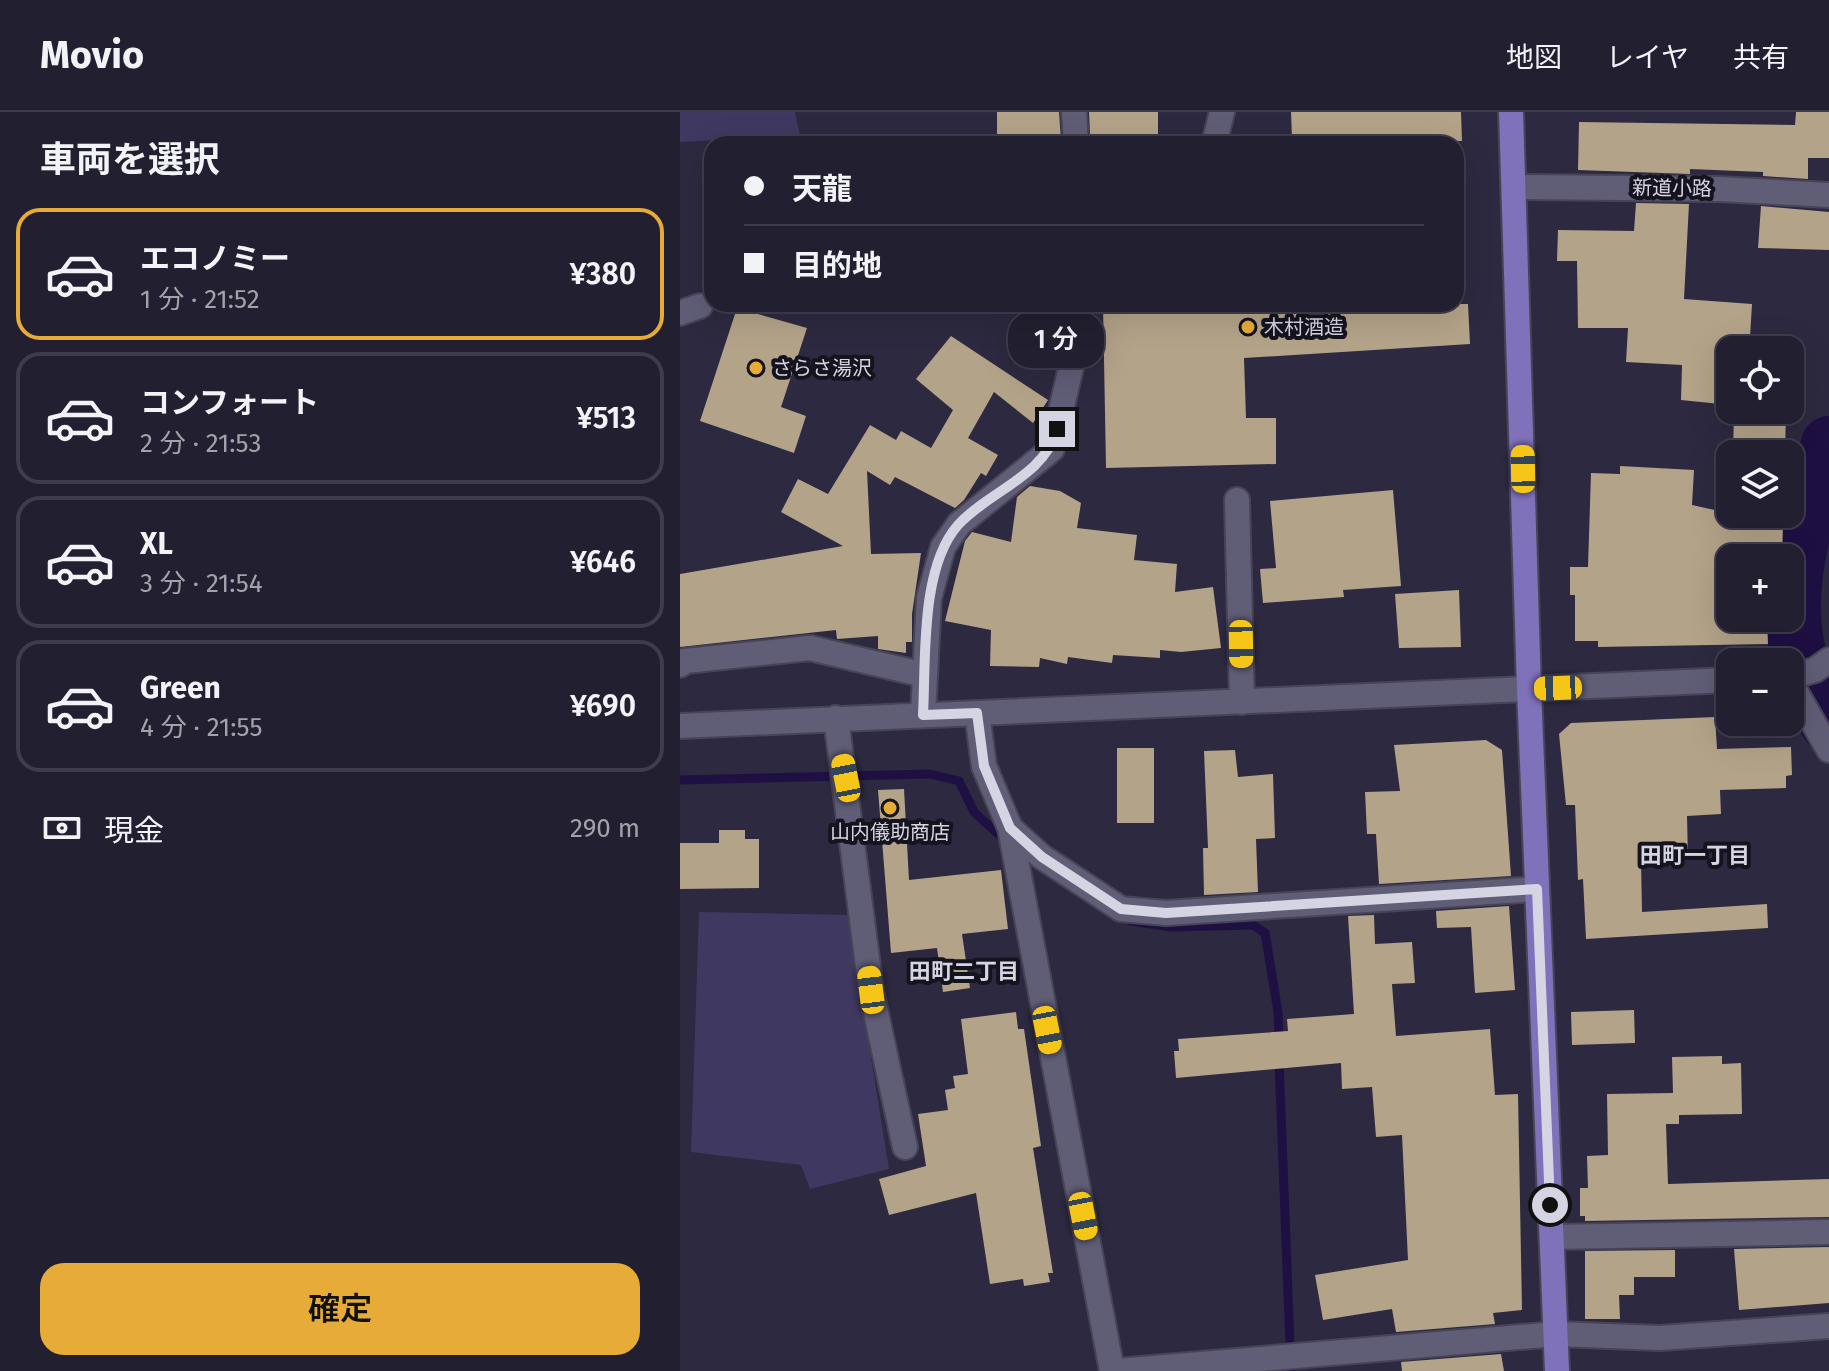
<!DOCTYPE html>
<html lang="ja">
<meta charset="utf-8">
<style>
:root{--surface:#221f30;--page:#2e2c3c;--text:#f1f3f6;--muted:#a2a2ab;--line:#3f3d4c;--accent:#e7ac37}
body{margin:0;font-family:"Fira Sans","Noto Sans JP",sans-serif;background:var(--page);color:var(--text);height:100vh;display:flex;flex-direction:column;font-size:30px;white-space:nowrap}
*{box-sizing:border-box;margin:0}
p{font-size:26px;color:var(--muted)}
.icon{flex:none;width:44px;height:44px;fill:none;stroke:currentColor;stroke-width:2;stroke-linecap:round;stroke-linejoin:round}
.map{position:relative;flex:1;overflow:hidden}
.panel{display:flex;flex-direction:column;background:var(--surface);width:680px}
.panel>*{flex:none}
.banner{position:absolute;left:24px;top:24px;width:760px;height:176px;border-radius:24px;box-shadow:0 8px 32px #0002,0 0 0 2px var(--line);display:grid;align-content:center;height:176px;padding:0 40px;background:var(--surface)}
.tools{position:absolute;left:1036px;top:224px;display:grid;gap:16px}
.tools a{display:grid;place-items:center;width:88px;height:88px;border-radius:16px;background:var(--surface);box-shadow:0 8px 32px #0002,0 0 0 2px var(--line);font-size:40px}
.end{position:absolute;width:36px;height:36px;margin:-18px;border:10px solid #d5d4e3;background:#111;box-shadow:0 0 0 4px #111}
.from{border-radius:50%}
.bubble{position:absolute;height:56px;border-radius:24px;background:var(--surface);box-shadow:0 8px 32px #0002,0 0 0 2px var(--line);font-size:26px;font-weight:600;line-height:56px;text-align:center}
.car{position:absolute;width:24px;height:48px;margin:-24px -12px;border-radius:10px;box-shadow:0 0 6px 2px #0007;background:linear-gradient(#f5c518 24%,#345 0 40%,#f5c518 0 76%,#345 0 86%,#f5c518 0)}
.banner b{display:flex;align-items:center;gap:28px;height:76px;font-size:30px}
.banner b+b{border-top:2px solid var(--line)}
.banner i{width:20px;height:20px;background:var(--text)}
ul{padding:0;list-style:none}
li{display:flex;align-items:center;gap:24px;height:132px;margin:0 16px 12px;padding:0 24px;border:4px solid var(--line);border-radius:24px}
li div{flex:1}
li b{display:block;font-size:30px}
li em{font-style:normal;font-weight:600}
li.current{border-color:var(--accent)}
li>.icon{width:72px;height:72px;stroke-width:1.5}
h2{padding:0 40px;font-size:36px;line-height:96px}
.pay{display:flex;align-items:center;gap:20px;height:88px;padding:0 40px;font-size:30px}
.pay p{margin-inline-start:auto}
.action{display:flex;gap:16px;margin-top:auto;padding:16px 40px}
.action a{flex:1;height:92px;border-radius:24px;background:var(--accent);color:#111;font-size:32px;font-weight:600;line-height:92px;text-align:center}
header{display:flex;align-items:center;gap:48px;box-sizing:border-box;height:112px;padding:0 40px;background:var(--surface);border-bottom:2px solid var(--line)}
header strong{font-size:38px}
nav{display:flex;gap:44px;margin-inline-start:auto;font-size:28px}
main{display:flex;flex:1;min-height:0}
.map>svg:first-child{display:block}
.green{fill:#3f3861}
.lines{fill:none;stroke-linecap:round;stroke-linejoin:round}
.stream{stroke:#1f1044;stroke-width:9}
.river{stroke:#1f1044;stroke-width:56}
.building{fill:#b3a389}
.minor-casing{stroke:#474457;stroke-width:28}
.major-casing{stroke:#474457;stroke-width:28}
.minor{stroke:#605d77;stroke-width:24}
.major{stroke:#7f72bb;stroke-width:24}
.route{stroke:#d5d4e3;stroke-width:10}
.poi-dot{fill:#e7ac37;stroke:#15141e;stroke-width:3}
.labels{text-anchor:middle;stroke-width:8;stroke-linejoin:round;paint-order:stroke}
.street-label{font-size:20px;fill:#d5d4e3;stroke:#15141e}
.poi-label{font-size:20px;fill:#d5d4e3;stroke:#15141e;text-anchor:start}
.neighbourhood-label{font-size:22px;font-weight:bold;fill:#d5d4e3;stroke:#15141e}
</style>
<header>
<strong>Movio</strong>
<nav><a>地図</a><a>レイヤ</a><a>共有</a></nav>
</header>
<main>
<section class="panel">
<h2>車両を選択</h2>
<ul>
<li class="current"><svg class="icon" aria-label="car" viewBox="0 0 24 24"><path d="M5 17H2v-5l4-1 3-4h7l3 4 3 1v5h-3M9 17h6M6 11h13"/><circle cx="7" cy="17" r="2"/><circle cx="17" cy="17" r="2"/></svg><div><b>エコノミー</b><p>1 分 · 21:52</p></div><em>¥380</em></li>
<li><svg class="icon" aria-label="car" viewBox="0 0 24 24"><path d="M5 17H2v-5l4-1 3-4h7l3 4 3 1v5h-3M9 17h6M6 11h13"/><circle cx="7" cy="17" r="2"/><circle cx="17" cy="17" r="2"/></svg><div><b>コンフォート</b><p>2 分 · 21:53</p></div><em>¥513</em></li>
<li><svg class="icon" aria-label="car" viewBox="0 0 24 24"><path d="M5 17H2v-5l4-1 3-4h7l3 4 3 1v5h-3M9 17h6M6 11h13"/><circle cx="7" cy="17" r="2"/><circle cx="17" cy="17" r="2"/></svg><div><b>XL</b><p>3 分 · 21:54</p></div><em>¥646</em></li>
<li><svg class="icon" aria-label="car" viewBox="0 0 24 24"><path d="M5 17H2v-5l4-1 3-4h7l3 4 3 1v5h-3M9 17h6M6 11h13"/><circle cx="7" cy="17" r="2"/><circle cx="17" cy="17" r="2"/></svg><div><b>Green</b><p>4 分 · 21:55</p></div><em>¥690</em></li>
</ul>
<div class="pay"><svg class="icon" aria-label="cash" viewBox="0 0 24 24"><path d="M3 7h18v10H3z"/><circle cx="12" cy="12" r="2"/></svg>現金<p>290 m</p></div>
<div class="action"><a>確定</a></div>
</section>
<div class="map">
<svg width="1149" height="1259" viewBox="0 0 1149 1259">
<rect width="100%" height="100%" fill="#2d2940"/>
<path class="green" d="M0 0H115L120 24 0 30Z
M19 800 168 803 209 1057 130 1077 121 1053 11 1040Z"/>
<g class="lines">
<path class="stream" d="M0 668 250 662 279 669 294 700 328 731
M451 809 491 815 573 813 585 821 598 900 599 929
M599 948 611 1259"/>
<path class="river" d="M1149 332C1117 434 1087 516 1149 613"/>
</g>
<path class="building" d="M317 0H379L381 28H317Z
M409 0H478V24L410 22Z
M611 0H781L782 29 627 32V27H612Z
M1116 0H1149V46H1128V67L1083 64V60L1010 57V62L898 58 899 10 1115 13Z
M956 91 1009 92 1004 187 1072 192 1070 225 1053 224 1050 293 1001 288 1002 253 946 250 948 216H898L897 149H877L878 118 954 119Z
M1081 94 1149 100V138L1078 136Z
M423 192H788L790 232 564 246 566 306H596V352L426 356Z
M57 196 127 216 101 295 126 304 114 341 20 309Z
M271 224 368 288 353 311 314 280 288 326 318 343 306 364 301 361 284 388 275 396 215 365 210 373 187 359 191 442 241 441 232 502V530H226V541L198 537V524L157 527 156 518 0 535V462L163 434 101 400 118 367 148 382 190 313 216 328 221 319 251 336 273 298 236 267Z
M1054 298H1106L1105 342H1053Z
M940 354 1014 358 1012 393 1103 413 1102 446H1050V506H1087L1088 532 918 535V529H895V483H890V455H908L911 361 940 362Z
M350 374 380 379 401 391 397 416 457 423 454 448 497 452 495 480 533 475 541 536 501 540 480 538V546L433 543 432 551 388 545 387 552 360 546 359 555 310 554 311 518 265 509 285 429 292 420 331 430 337 385Z
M713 378 721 474 663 478 664 485 583 491 580 457 596 456 590 389Z
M779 478 781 535 719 536 715 482Z
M1035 605 1037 637 1111 635 1112 663 1106 664V676L1040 678 1041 702 1007 704 1008 747 961 749 962 800 1087 792 1088 816 906 827 903 767 898 768 895 693H886L879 622 891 611Z
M806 628 822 638 831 764 699 772 696 722H687L685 680 720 679 714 633Z
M437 636H474V711H437Z
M555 638 558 665 593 662 595 726 576 727 578 780 524 783 523 736H528L524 639Z
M224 677 229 768 321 758 328 817 282 822 290 876 263 880 257 836 211 841 198 678Z
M39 718H65V727H79V776L0 777V731H39Z
M829 794 835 878 795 881 791 815 757 816 756 799Z
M694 803 695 832 732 830 735 871 712 872 716 924 810 917 815 983 838 982 842 1198 813 1201 815 1212 716 1220 712 1197 643 1208 635 1163 728 1148 722 1023 696 1025 692 975 662 977 661 951 496 966 494 939H499L498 927 608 919 607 907 674 902 668 804Z
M954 898 955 931 892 933 891 900Z
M336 900 338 917H344L361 1034 353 1036 373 1161H368L370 1170 344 1174 343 1167 310 1172 296 1081 209 1103 199 1067 246 1054 238 1002 268 998 265 978 275 976 273 964 288 962 281 907Z
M1042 944V952L1061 951 1062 1002 999 1003V1012H986L988 1072 1149 1067V1105L905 1109V1104H900V1076H908L907 1044 928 1043 927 982 993 981 992 945Z
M1149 1135V1191L1059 1198 1054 1137Z
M995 1138V1165H954V1183H939L940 1207H905V1139Z
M821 1242 824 1259H722L721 1250Z"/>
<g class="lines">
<defs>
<path id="minor" d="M394 0 396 32
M534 32 542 0
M835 75 1038 77 1149 83
M0 201 20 194
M557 388 562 590
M0 553 5 549 130 536 245 563
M1110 565 1135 558 1149 548
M1110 570 1149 638
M297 601 304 654 330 716 432 1259
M243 603 249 486 263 435 279 412 372 337 393 247 394 192
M156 606 191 878 225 1035
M0 614 1050 568
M330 716 362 745 441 797 486 801 857 777
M872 1125 1149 1120
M437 1259 876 1222 980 1226 1149 1214"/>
<path id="major" d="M831 0 849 577 877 1259"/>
</defs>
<use href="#minor" class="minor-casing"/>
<use href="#major" class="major-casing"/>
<use href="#minor" class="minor"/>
<use href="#major" class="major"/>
</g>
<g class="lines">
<path class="route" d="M377 317C365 364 309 379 278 413 240 456 246 548 243 603L297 601 304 654 330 716 362 745 441 797 486 801 857 777 870 1093"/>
</g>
<g class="poi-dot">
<circle cx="568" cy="215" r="8"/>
<circle cx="76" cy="256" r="8"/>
<circle cx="210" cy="696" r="8"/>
</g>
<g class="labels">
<g class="street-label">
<text transform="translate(992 76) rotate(1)" y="7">新道小路</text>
</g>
<g class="poi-label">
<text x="584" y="222">木村酒造</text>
<text x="92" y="263">さらさ湯沢</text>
<text x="210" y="727" text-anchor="middle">山内儀助商店</text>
</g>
<g class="neighbourhood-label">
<text x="1015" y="751">田町一丁目</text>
<text x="284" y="867">田町二丁目</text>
</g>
</g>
</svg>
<div class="tools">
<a><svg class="icon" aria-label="locate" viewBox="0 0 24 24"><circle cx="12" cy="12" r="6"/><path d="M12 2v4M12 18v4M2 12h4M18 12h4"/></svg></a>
<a><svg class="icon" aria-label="layers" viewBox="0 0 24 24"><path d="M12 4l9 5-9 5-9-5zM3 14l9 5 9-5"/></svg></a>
<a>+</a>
<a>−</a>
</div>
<i class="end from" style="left:870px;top:1093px"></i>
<i class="end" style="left:377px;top:317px"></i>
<div class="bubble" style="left:328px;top:200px;width:96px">1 分</div>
<i class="car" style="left:843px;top:357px;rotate:359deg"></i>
<i class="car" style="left:561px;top:532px;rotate:179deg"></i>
<i class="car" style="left:878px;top:576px;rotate:268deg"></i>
<i class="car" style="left:166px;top:666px;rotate:349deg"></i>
<i class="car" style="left:191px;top:878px;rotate:353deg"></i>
<i class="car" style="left:367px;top:918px;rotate:169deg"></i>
<i class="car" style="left:403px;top:1104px;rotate:169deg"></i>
<div class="banner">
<b><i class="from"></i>天龍</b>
<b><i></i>目的地</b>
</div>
</div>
</main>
